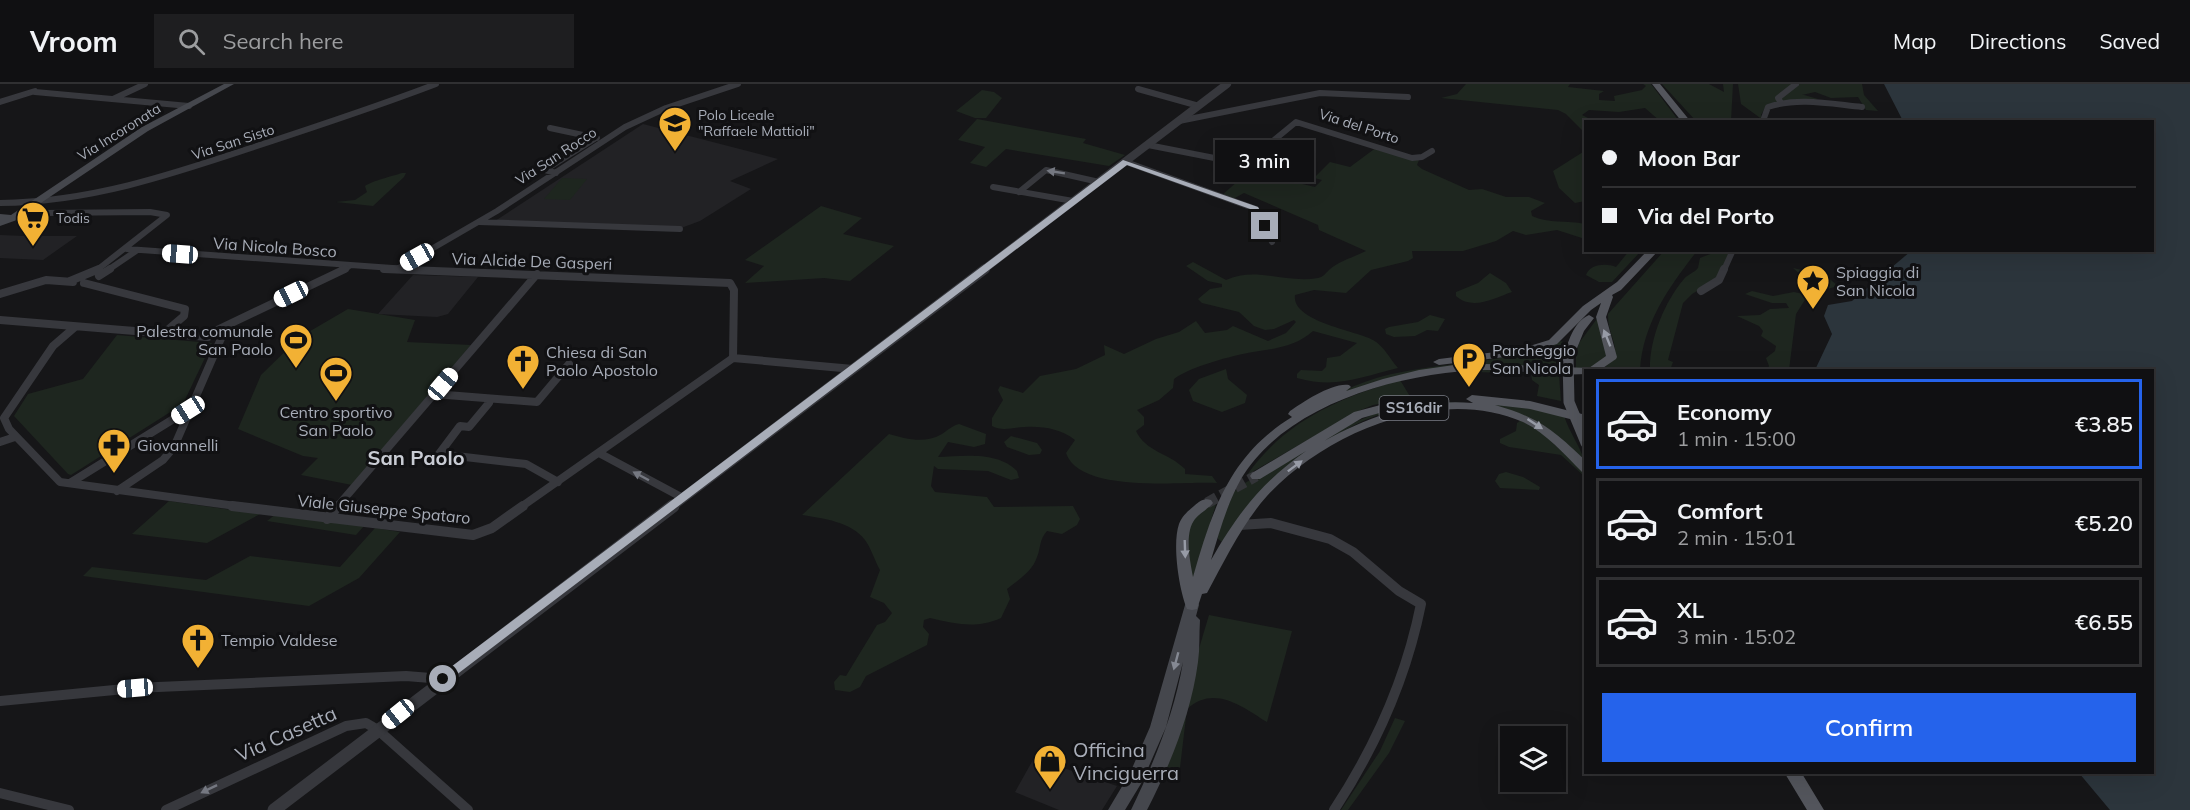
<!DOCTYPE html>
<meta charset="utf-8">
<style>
:root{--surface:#101012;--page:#1e1e20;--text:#f1f3f6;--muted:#9c9d9f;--line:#303032;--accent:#2563eb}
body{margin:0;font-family:Mulish,sans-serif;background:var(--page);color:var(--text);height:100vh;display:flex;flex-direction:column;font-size:22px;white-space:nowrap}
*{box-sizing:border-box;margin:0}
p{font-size:20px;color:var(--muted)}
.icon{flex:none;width:33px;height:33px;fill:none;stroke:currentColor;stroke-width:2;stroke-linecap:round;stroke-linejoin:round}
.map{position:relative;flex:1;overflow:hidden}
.details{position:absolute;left:1584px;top:285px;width:570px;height:405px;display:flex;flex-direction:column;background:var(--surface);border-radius:0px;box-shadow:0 6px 24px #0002,0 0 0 2px var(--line)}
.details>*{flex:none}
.banner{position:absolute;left:1584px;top:36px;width:570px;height:132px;border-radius:0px;box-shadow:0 6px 24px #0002,0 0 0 2px var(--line);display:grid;align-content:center;height:132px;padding:0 18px;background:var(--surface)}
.buttons{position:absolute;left:1500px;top:642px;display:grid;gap:12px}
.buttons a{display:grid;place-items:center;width:66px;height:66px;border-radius:0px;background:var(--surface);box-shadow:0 6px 24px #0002,0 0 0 2px var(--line);font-size:30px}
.end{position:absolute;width:27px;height:27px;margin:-14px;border:8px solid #a8adb8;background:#111;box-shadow:0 0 0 3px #111}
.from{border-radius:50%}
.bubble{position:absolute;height:42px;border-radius:0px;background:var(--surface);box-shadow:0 6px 24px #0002,0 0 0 2px var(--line);font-size:20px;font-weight:600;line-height:42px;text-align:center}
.car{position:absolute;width:18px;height:36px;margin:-18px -9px;border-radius:8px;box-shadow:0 0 4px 2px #0007;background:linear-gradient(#fff 24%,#345 0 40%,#fff 0 76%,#345 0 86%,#fff 0)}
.banner b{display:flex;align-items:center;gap:21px;height:57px;font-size:22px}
.banner b+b{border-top:2px solid var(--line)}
.banner i{width:15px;height:15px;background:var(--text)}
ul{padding:10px 0 0;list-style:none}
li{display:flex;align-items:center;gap:18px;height:90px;margin:0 12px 9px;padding:0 6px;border:3px solid var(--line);border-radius:0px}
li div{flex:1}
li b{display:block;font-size:22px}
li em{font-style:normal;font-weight:600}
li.active{border-color:var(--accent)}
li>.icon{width:54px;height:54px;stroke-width:1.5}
.primary-button{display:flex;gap:12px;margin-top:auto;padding:12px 18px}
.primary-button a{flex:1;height:69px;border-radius:0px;background:var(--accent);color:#fff;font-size:24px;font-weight:600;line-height:69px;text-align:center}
header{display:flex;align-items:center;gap:36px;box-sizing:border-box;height:84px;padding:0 30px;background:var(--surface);border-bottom:2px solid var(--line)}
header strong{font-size:28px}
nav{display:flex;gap:33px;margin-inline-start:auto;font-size:21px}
.search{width:420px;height:54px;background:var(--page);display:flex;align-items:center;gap:15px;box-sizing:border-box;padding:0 21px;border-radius:0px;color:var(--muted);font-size:22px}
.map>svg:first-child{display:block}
.built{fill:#222225}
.green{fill:#1e261f}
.water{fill:#2c353c}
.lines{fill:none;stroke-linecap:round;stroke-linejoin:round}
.primary-tunnel{stroke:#333438;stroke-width:11;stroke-dasharray:11 5;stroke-linecap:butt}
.minor-far2{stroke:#37383d;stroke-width:6}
.minor-far1{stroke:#37383d;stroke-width:8}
.minor{stroke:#37383d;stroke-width:10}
.tertiary-far2{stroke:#37383d;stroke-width:8}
.tertiary-far1{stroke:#37383d;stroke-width:10}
.tertiary{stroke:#37383d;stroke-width:13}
.secondary{fill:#45474d;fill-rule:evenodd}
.primary{fill:#53555c;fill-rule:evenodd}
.primary-bridge{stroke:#53555c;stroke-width:11}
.oneway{fill:#757881}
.oneway2{fill:#979ba6}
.oneway3{fill:#858993}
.route{fill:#a8adb8}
.labels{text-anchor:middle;stroke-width:6;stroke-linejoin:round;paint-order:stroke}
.far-poi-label{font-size:14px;fill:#a8adb8;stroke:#111113;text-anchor:start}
.far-street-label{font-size:14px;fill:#a8adb8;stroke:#111113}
.shield{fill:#111113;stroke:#7b7e86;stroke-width:1.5}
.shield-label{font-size:15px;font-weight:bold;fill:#a8adb8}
.street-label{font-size:16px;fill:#a8adb8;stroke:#111113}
.poi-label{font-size:16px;fill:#a8adb8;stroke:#111113;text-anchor:start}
.quarter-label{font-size:20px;font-weight:bold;fill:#c9ccd4;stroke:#111113}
.near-street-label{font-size:20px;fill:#a8adb8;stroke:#111113}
.near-poi-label{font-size:20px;fill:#a8adb8;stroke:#111113;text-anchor:start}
</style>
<header>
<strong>Vroom</strong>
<div class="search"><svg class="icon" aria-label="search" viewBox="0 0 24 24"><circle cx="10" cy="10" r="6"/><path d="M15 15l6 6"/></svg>Search here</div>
<nav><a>Map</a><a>Directions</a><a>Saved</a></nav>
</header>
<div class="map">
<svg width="2190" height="726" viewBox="0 0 2190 726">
<rect width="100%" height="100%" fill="#161618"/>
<path class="built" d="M643 40 778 75 730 97 751 105 700 137 681 144 495 137Z
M0 151 24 152H77L43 176 0 174Z
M413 191 478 193 448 230 437 233 378 230Z
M1034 674 1117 702 1102 726H1059L1015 708Z"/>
<path class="green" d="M1466 0H1570L1568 3 1604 7 1599 10V16L1615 17 1614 12 1642 6 1646 2 1643 0H1651L1679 37H1660L1645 24 1619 28 1589 26 1582 31 1594 37 1586 38 1585 49 1566 30 1558 26 1441 14 1457 10Z
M1662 0H1709L1724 8 1723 0H1733L1731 37H1696Z
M1738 0H1862L1864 11 1878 27 1866 26 1858 13 1831 14 1815 8 1802 11 1794 8 1818 15 1766 22 1761 31 1763 36 1741 20Z
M982 6 994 8 1002 14 986 34H975L956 27Z
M977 35 1086 55 1083 59 1125 71 1109 82 1006 65 986 83 970 79 985 63 958 56Z
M1377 63 1419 76 1417 81 1422 85 1469 106 1482 105 1506 113H1529L1545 119 1531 127 1532 132C1549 140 1567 136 1585 140V155L1557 146 1526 151 1513 147 1496 157 1463 167H1412L1413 174 1408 177 1371 186 1346 209 1314 206 1295 211C1291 238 1358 247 1373 256 1384 262 1390 275 1398 284 1360 293 1337 305 1297 294V290L1301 286 1322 287 1326 283 1327 274 1340 272 1357 259 1313 247C1297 262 1274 265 1253 268 1231 272 1192 282 1174 295L1173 304 1159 316 1137 326 1144 333V341L1136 347C1146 368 1169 369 1185 385V390L1212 392 1217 399C1182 397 1080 410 1066 369L1075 356C1061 345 1043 342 1025 343 1013 343 1003 348 992 342V334L1003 316 998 306 1000 302 1023 309 1040 292 1076 285 1105 271 1104 261 1124 270 1156 255 1179 248 1196 237 1205 249 1227 246 1233 242 1268 257 1286 249 1296 238 1294 236 1274 245 1265 246 1254 242 1239 228 1202 219 1198 215 1210 205 1222 203V200L1208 197 1186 182 1193 178 1226 196C1256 182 1286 200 1318 194 1323 193 1325 190 1329 186 1339 177 1354 173 1366 167L1319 146 1318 141 1244 109 1233 115 1222 111 1238 97 1247 99 1262 85 1283 89 1290 97 1315 103 1322 96 1314 94 1330 78 1350 83Z
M1583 68H1586L1585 117 1575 119 1559 104 1553 87Z
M402 89H406L404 93 373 122 336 118 355 116 367 108 365 102C372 97 393 92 402 89Z
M562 94 587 95 570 116 544 115Z
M821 122 862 134 843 150 894 162 850 197 824 194 745 199 764 182 745 176Z
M1629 167H1641L1612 198H1599L1586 191C1590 180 1606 179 1616 183Z
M1664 167H1697C1669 203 1643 239 1640 286H1600C1629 270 1607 255 1608 230Z
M1718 167H1731L1719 194 1692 210 1683 219 1668 276 1673 278 1670 286H1650C1649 257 1664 218 1684 195 1688 190 1694 189 1698 184L1700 174Z
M1793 184 1825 191 1838 202 1810 210 1800 198 1802 192Z
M1490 189 1506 199 1512 208C1494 214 1473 227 1456 212V208L1478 199Z
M1752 207 1773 212 1794 208 1808 211 1796 230 1789 286H1767L1769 282 1766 274 1775 267 1776 262 1761 252 1763 247 1759 242 1737 232 1760 231 1770 225 1789 224 1786 219H1772L1745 210Z
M348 225 415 236 407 258 471 261 352 401 301 391 318 374 303 372 238 345 261 291 300 253Z
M1430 231 1445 235 1438 247 1427 246 1415 252 1394 253 1386 250 1385 245 1389 243 1418 238Z
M1599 232 1608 273 1591 286 1576 287V269L1579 259Z
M117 251 212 259 183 320 71 391 68 390 14 332 28 310 83 295Z
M1560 257 1564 258 1559 286C1486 279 1399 284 1331 314 1401 271 1487 289 1560 257Z
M1226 285 1228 295 1247 311 1245 319 1222 328 1193 317 1189 306 1199 295Z
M1485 286 1559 291 1561 317 1537 312 1539 301 1532 296 1531 290 1476 288Z
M1400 296 1411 314 1373 321 1356 328 1247 391C1285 337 1339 314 1400 296Z
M1425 317 1508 321 1564 331C1568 347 1585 369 1585 382 1568 368 1540 340 1521 331 1508 325 1486 326 1471 324 1352 307 1297 381 1222 458L1218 455 1217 448 1234 408 1243 400C1305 367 1353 328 1425 317Z
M1521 336 1540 347 1585 389V393L1561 371 1509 363 1500 359V355L1516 347 1517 339Z
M959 340 986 350 985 360 974 363 948 358 938 373C963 372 998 367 1017 387L1019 394 1011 396 988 387 938 385 934 382 931 402 935 408 987 413 994 423 1073 422 1080 435 1077 441 1062 450 1047 447C1039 456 1041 463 1037 473 1032 488 1018 496 1007 505L1010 515 1001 534C976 545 956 540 930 534L924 536 923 543 929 550 927 561 866 592 860 603 850 608 835 606 834 598 840 591 846 592 877 541 885 538 892 529 884 519 870 513 880 486C875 477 871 464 865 456 852 438 822 434 802 431L889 350C906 355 925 360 942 350 948 346 952 342 959 340Z
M1011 352 1037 359 1042 366 1040 370 1029 371 1007 363 1004 358Z
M1506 388 1523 393 1540 403 1539 406 1500 404 1495 397 1499 390Z
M169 417 260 430 207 459 132 450Z
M1217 417 1193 494 1190 496 1187 454 1189 438Z
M276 430 364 442 356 451 267 437Z
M375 444 400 448 359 494 309 522 83 492 92 483 206 496 250 472 340 483Z
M1209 531 1292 547 1267 638C1243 623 1214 600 1187 625L1179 692 1162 689Z
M1395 634 1405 637 1389 669 1348 726H1341L1380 667Z"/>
<path class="water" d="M1884 0H2190V726H2110L2079 689H2107L2117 692 2120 689 2152 688V286H1815L1832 250 1824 232 1828 221 1852 217 1911 167 2152 166V38L1903 37Z"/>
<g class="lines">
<path class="primary-tunnel" d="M1207 419 1256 392"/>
<path class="minor-far2" d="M1138 5 1199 22
M35 8 189 22
M113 15 145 0
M0 18 35 7
M1781 19 1778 14 1796 0
M1179 37 1320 9 1408 13
M1766 38 1764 34 1768 23C1798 13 1831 20 1862 23
M550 44 597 54
M1148 61 1245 80 1296 38 1412 74 1422 73 1432 67
M1126 78 1256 125 1272 158
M556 89 545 86 596 54
M993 103 1073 117
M1019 108 1046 86 1099 98
M0 119C90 118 170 91 254 63 315 43 376 23 436 0
M12 134 40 129 150 128 167 131 97 186
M479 138 680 145
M127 165 420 186
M397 185 497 127 625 43 666 24 738 0
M108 186 136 167
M341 186 348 183
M1724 186 1733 166"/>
<path class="minor-far1" d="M384 185 730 199 734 206 733 274
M99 192 110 185
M70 197 99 185
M84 199 185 225 184 232 164 249
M1701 207 1719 196 1724 185
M0 210 46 196 73 198
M0 236 208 253
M75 243 53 262 4 334 9 345 60 398 243 423
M217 246 345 185
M434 310 537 318 569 280
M489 319 469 343 460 342 439 370 526 380 558 398
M0 358 15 353
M599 369 683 414
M70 399 188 326
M117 407 163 376 174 363 223 250
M337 423 537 190
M521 423 733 274 853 285"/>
<path class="minor" d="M232 422 473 451 492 444 523 422
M327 435 338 422
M1239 441 1271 439 1330 455 1353 468 1399 507 1421 520C1406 595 1376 662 1334 726
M0 617 135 604 406 592 443 595
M0 709 69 726
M166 726 346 642 366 639 378 646 468 726"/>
<path class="tertiary-far2" d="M983 186 1227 0"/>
<path class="tertiary-far1" d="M671 423 985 185"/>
<path class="tertiary" d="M274 726 673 422"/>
<path class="secondary" d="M224 0H234L148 47 14 137 0 142V130L11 131 142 43Z
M1192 516 1197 517 1199 521 1196 532 1200 536C1199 550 1200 564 1198 578 1191 630 1171 679 1147 726H1131C1154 678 1174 631 1183 578L1166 643 1142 698 1125 726H1108L1130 689 1150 643 1185 521 1187 517Z"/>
<path class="primary" d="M1652 0H1660L1691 38H1682Z
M1648 166H1659L1621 206 1612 211 1613 213 1606 233 1617 273 1616 275 1600 286H1586V290C1552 292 1519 286 1486 286 1403 288 1286 319 1241 395 1227 420 1219 449 1211 476 1238 429 1261 399 1306 367L1260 395H1252L1250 392 1252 389 1354 328 1407 314 1413 318 1411 320 1362 334 1324 357C1369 332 1421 314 1473 319L1466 315 1472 311 1530 317 1586 331V339L1530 325 1495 321C1540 334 1553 346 1586 377V389L1582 388C1564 370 1546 349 1523 338 1439 301 1326 348 1267 412 1242 440 1225 476 1207 509L1202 510 1197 525 1192 526 1187 525C1179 506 1172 460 1179 440 1182 432 1188 427 1194 422 1200 417 1204 414 1211 416L1213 419C1208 425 1200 429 1195 435 1184 449 1190 477 1193 493 1212 426 1230 371 1292 333L1288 330 1290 327C1303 318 1333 298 1349 301L1351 303 1346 307 1383 295 1419 286 1454 281 1486 280 1589 284 1606 272 1596 233 1601 219 1591 226 1557 260 1521 271 1439 281 1433 278 1439 275 1520 265 1549 256 1583 222 1617 198Z
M1589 231 1594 234 1584 247 1573 274 1572 276H1564L1563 274C1568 259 1573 238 1589 231Z
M1784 688H1801L1824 726H1807Z"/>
<path class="primary-bridge" d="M1568 274 1569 318 1586 359"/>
</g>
<defs><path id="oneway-solid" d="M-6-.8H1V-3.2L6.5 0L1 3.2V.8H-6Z" transform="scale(1.5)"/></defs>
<g class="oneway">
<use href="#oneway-solid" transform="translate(1056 88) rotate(-171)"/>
<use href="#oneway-solid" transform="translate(641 392) rotate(-152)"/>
<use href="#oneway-solid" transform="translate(209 705) rotate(154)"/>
</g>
<g class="oneway2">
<use href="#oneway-solid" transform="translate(1607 254) rotate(-112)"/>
<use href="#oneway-solid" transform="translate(1535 340) rotate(33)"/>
<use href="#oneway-solid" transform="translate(1295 382) rotate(-37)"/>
<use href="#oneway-solid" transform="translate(1185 465) rotate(88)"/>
</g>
<use class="oneway3" href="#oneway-solid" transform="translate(1176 577) rotate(105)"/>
<path class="route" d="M1123 76 1258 123 1269 142 1262 144 1253 126 1127 81 447 598H439V592Z"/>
<defs>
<symbol id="school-pin" viewBox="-11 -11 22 30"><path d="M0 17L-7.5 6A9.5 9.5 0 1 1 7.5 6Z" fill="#f2b134" stroke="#111113"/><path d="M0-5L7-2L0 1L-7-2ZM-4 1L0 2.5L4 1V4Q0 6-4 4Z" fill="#111"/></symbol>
<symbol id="supermarket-pin" viewBox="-11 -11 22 30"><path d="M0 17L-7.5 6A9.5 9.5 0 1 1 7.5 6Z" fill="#f2b134" stroke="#111113"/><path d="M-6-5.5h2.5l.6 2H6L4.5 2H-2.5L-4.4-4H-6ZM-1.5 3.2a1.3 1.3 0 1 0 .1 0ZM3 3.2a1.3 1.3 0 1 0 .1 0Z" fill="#111"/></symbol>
<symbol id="sight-pin" viewBox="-11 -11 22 30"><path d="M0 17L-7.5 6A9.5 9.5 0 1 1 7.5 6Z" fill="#f2b134" stroke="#111113"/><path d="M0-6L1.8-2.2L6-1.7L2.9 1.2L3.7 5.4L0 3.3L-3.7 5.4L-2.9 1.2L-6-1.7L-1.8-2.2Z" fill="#111"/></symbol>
<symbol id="stadium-pin" viewBox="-11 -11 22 30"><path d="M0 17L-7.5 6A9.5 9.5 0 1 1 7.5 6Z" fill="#f2b134" stroke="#111113"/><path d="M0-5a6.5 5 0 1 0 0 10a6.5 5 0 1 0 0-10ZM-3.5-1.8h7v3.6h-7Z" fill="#111"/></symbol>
<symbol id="parking-pin" viewBox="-11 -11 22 30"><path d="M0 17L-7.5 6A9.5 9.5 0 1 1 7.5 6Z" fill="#f2b134" stroke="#111113"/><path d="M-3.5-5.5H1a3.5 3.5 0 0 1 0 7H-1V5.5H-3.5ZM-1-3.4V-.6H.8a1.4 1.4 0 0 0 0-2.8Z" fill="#111"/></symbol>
<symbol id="church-pin" viewBox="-11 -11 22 30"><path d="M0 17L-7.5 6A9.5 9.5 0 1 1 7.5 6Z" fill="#f2b134" stroke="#111113"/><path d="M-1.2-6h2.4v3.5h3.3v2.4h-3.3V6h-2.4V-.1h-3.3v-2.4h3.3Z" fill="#111"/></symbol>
<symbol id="pharmacy-pin" viewBox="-11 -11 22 30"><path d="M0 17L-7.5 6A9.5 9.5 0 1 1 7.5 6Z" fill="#f2b134" stroke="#111113"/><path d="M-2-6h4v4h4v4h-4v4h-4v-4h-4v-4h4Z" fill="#111"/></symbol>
<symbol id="shop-pin" viewBox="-11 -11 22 30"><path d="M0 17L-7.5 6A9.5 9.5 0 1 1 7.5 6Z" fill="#f2b134" stroke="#111113"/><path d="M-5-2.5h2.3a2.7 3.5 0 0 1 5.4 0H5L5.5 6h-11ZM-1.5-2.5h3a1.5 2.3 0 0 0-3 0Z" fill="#111"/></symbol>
</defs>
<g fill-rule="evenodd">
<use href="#school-pin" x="656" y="20" width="38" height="52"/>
<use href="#supermarket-pin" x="14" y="115" width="38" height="52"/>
<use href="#sight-pin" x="1794" y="178" width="38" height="52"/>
<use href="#stadium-pin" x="277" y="237" width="38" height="52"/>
<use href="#parking-pin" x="1450" y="256" width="38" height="52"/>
<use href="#church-pin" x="504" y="258" width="38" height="52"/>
<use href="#stadium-pin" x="317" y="270" width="38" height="52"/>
<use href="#pharmacy-pin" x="95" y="342" width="38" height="52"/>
<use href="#church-pin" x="179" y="537" width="38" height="52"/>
<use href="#shop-pin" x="1031" y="658" width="38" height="52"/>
</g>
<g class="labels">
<g class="far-poi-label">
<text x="698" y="36">Polo Liceale<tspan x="698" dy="16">"Raffaele Mattioli"</tspan></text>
<text x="56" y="139">Todis</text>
</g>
<g class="far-street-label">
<text transform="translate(1359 42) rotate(18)" y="5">Via del Porto</text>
<text transform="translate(119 48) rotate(-32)" y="5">Via Incoronata</text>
<text transform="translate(233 58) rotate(-18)" y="5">Via San Sisto</text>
<text transform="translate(556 72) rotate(-33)" y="5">Via San Rocco</text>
</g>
<rect class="shield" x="1379.5" y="312" width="69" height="24" rx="4.5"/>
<g class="shield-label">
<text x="1414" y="329">SS16dir</text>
</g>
<g class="street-label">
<text transform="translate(275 163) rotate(4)" y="6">Via Nicola Bosco</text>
<text transform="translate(532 177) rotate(2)" y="6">Via Alcide De Gasperi</text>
<text transform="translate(384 425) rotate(6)" y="6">Viale Giuseppe Spataro</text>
</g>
<g class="poi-label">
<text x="1836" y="194">Spiaggia di<tspan x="1836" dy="18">San Nicola</tspan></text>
<text x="273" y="253" text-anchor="end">Palestra comunale<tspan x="273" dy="18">San Paolo</tspan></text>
<text x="1492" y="272">Parcheggio<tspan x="1492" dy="18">San Nicola</tspan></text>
<text x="546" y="274">Chiesa di San<tspan x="546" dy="18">Paolo Apostolo</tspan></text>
<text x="336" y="334" text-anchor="middle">Centro sportivo<tspan x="336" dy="18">San Paolo</tspan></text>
<text x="137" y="367">Giovannelli</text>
<text x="221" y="562">Tempio Valdese</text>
</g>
<g class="quarter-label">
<text x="416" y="381">San Paolo</text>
</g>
<g class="near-street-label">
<text transform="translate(286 650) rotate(-24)" y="7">Via Casetta</text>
</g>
<g class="near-poi-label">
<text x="1073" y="673">Officina<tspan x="1073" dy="23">Vinciguerra</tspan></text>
</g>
</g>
</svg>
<div class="buttons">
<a><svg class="icon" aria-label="layers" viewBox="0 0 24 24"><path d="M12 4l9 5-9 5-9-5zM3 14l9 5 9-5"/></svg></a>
</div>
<i class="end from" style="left:443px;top:595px"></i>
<i class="end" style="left:1265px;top:142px"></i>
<div class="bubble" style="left:1215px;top:56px;width:99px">3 min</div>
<i class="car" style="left:180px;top:170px;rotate:274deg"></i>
<i class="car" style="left:417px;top:173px;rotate:241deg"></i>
<i class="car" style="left:291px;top:210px;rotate:244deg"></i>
<i class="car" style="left:443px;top:300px;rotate:40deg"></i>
<i class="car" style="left:188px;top:326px;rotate:238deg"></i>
<i class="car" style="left:135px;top:604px;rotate:265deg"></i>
<i class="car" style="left:398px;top:630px;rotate:231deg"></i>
<div class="banner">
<b><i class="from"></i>Moon Bar</b>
<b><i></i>Via del Porto</b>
</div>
<section class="details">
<ul>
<li class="active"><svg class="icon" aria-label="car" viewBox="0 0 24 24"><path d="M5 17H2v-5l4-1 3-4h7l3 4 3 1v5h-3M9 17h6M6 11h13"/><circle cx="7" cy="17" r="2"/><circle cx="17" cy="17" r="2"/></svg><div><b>Economy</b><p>1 min · 15:00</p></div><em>€3.85</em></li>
<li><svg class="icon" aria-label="car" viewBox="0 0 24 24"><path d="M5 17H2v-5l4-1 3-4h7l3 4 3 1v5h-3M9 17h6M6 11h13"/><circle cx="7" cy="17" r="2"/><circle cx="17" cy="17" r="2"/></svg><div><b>Comfort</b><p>2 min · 15:01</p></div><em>€5.20</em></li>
<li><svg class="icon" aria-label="car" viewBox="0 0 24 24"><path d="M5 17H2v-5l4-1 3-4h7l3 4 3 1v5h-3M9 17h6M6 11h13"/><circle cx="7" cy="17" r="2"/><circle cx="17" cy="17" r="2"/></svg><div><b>XL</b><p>3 min · 15:02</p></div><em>€6.55</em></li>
</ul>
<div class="primary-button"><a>Confirm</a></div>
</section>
</div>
